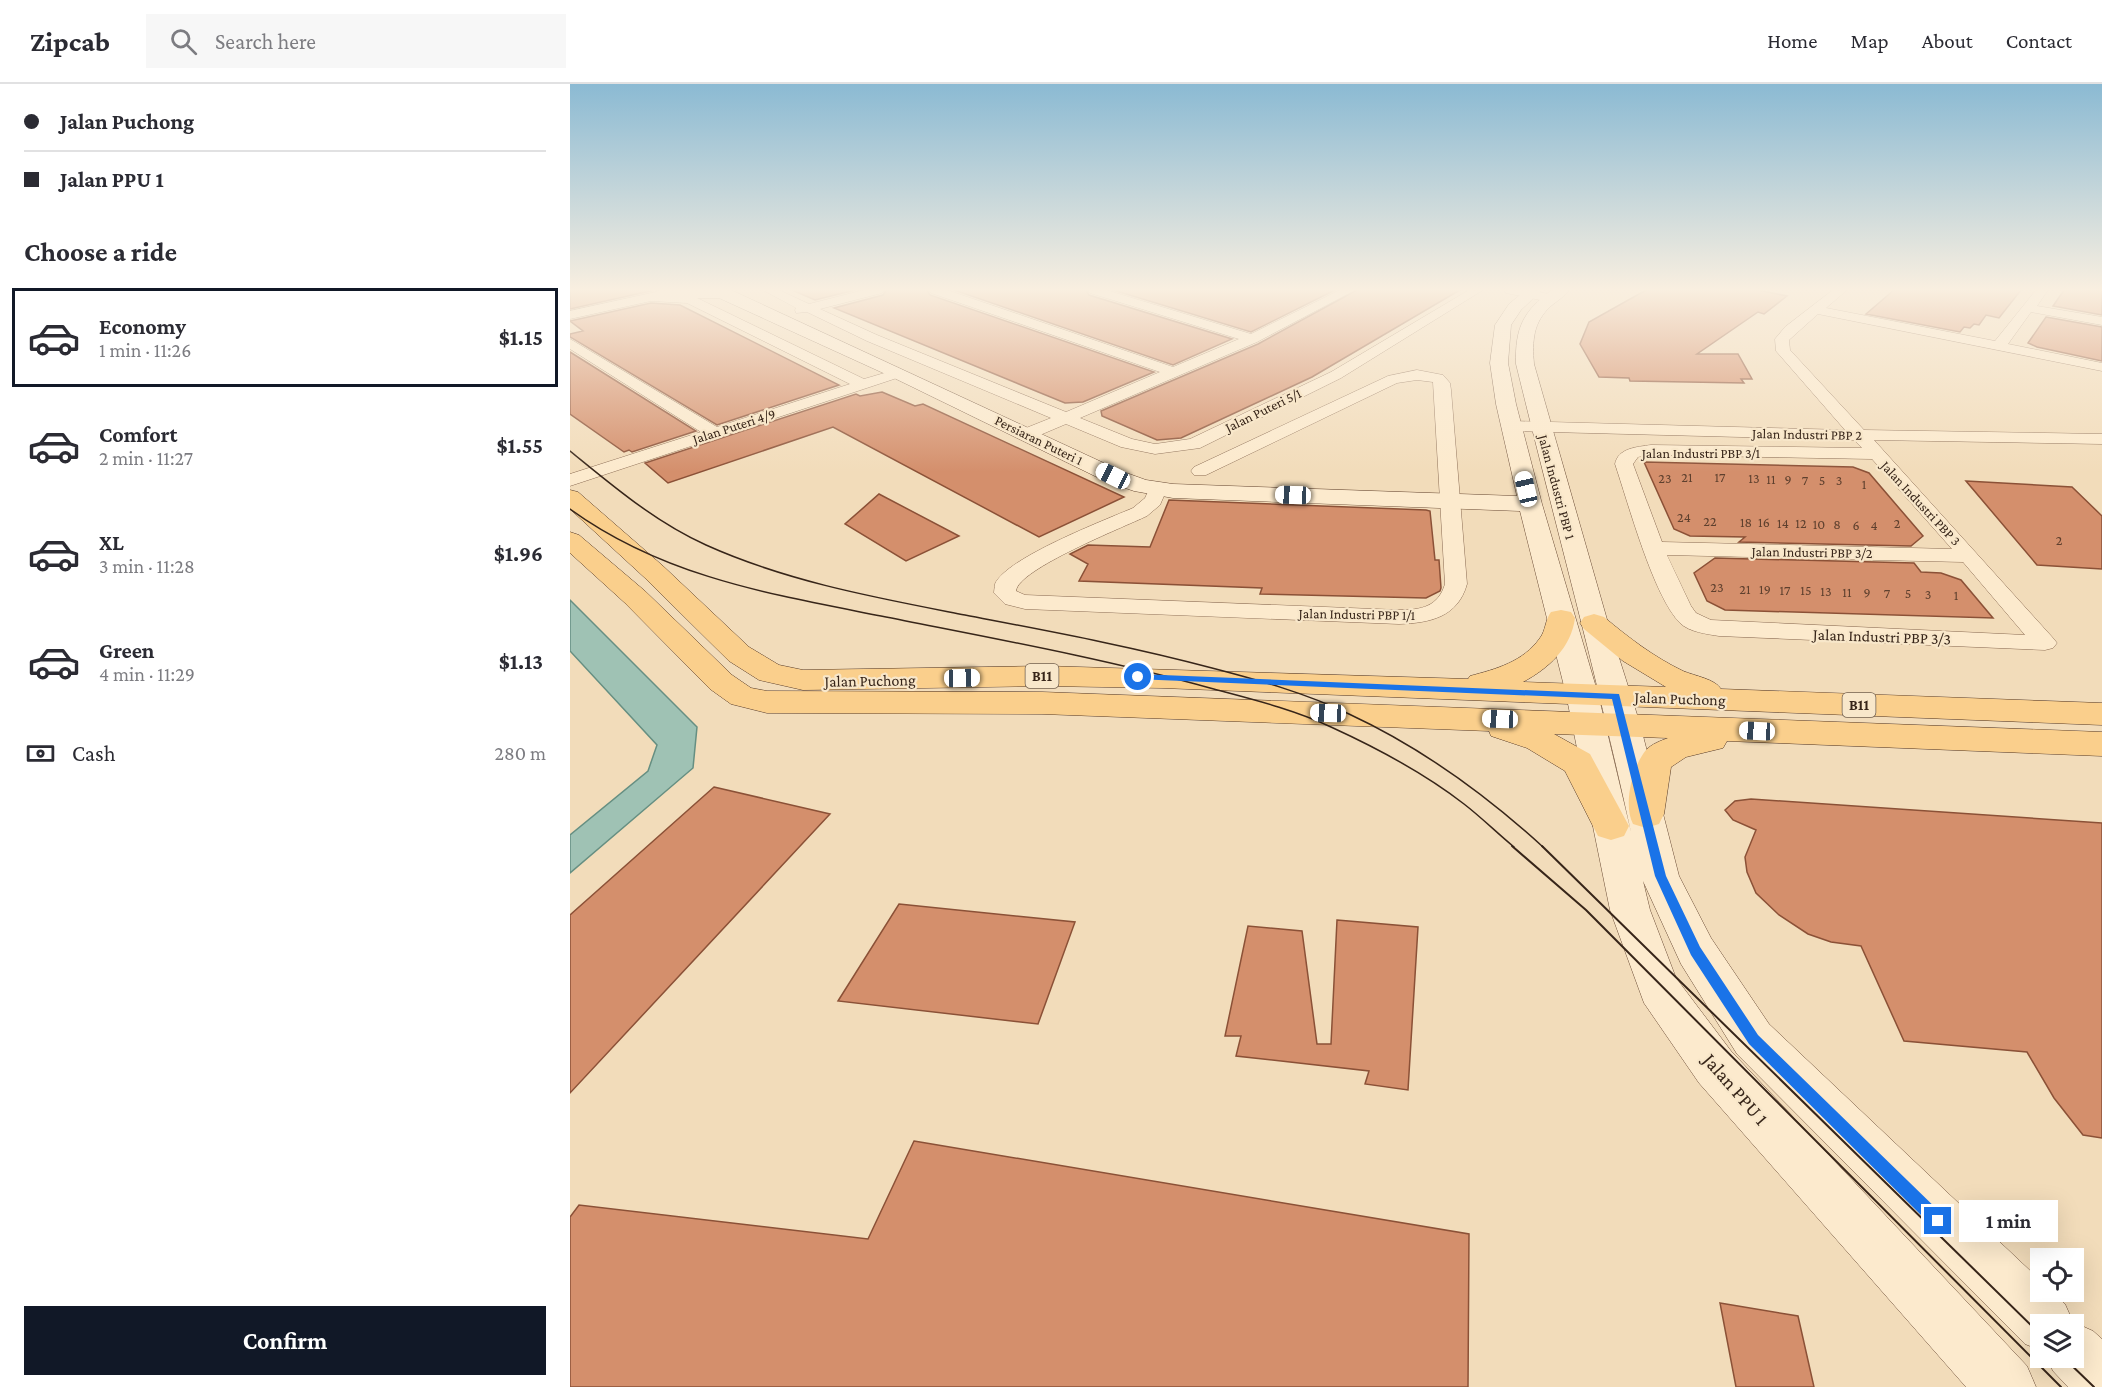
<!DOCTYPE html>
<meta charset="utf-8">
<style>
:root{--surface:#fff;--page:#f7f7f7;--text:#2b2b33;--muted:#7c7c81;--line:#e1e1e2;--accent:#111827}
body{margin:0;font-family:"Crimson Pro",serif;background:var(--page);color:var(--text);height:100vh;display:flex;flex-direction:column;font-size:22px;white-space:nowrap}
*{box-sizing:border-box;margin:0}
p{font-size:20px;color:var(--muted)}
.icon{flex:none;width:33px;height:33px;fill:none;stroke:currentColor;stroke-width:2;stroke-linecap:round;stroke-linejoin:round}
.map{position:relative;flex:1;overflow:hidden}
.drawer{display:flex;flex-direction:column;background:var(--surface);width:570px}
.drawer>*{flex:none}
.top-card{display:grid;align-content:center;height:132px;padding:0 24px;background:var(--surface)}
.controls{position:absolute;left:1460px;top:1164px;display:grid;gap:12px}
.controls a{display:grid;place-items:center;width:54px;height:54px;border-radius:0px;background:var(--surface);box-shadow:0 6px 24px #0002;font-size:30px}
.end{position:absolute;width:27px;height:27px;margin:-14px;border:8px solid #1a73e8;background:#fff;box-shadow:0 0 0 3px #fff}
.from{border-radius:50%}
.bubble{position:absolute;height:42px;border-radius:0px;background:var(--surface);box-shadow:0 6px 24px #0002;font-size:20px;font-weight:700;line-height:42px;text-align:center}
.car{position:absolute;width:18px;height:36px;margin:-18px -9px;border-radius:8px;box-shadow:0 0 4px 2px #0007;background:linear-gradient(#fff 24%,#345 0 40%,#fff 0 76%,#345 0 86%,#fff 0)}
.top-card b{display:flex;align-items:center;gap:21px;height:57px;font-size:22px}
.top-card b+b{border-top:2px solid var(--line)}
.top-card i{width:15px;height:15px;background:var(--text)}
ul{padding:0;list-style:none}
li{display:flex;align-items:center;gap:18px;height:99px;margin:0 12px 9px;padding:0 12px;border:3px solid transparent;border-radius:0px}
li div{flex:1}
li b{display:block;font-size:22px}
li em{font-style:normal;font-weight:700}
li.current{border-color:var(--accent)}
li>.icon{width:54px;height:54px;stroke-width:1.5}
h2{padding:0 24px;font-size:27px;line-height:72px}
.pay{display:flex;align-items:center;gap:15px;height:66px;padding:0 24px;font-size:22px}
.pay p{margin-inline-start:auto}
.cta{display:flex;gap:12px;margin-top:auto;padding:12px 24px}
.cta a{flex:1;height:69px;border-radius:0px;background:var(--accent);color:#fff;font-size:24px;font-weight:700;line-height:69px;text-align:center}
header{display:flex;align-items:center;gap:36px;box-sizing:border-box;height:84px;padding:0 30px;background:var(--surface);border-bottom:2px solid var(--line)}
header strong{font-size:28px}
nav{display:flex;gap:33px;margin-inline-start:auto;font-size:21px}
.search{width:420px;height:54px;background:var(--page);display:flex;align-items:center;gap:15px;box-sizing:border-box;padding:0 21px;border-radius:0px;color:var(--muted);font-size:22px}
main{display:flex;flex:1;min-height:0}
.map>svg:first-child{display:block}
.water{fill:#9fc2b4;stroke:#668f82;stroke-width:1.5}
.building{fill:#d48f6c;stroke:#8b5137;stroke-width:1.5}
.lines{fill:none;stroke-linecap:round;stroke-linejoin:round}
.street-casing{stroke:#8a6b53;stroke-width:1}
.secondary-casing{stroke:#6b4c36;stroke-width:1}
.primary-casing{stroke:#563a28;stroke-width:1}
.street{fill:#fceacd;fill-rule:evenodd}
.secondary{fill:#fceacd;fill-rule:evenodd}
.primary{fill:#facf8c;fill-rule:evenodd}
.tram-far1{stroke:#372519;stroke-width:1.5}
.tram{stroke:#372519;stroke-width:2}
.route{fill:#1a73e8}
.labels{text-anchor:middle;stroke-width:4.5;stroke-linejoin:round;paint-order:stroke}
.far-street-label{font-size:14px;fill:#372519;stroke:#f8e7ca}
.number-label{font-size:14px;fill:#5e402e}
.shield{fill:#f8e7ca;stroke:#715f4e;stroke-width:1.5}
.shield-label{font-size:15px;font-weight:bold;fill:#372519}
.street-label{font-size:16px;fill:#372519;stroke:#f8e7ca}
.near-street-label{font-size:20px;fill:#372519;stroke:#f8e7ca}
</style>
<header>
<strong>Zipcab</strong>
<div class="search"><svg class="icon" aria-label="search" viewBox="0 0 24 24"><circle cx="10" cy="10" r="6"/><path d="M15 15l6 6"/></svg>Search here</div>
<nav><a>Home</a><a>Map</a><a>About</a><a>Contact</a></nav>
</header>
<main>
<section class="drawer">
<div class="top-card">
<b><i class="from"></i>Jalan Puchong</b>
<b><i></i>Jalan PPU 1</b>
</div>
<h2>Choose a ride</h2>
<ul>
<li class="current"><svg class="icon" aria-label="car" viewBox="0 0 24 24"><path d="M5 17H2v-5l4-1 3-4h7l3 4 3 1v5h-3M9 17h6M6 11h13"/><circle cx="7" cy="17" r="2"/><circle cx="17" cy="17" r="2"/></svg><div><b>Economy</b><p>1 min · 11:26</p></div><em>$1.15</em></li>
<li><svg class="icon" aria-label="car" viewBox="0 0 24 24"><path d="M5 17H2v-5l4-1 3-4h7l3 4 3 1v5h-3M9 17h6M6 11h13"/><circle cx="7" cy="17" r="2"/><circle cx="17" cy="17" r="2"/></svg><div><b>Comfort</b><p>2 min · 11:27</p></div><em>$1.55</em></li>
<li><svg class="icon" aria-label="car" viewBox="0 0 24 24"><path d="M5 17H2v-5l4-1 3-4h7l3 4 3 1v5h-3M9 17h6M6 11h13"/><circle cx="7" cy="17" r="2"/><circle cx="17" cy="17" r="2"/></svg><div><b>XL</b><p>3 min · 11:28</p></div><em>$1.96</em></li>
<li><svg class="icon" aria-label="car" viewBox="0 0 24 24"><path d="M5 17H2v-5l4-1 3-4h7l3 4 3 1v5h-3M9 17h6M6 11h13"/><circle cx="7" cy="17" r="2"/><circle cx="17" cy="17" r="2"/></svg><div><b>Green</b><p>4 min · 11:29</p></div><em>$1.13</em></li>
</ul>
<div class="pay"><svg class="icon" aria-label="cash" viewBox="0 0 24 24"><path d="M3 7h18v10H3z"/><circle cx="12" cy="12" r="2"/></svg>Cash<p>280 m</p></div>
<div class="cta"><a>Confirm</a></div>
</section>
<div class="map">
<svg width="1532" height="1303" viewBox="0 0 1532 1303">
<rect width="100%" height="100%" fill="#f2dcba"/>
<path class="water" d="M0 516 127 643 123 684 0 789V751L78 687 87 661 0 567Z"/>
<path class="building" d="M0 206H77L80 207 0 225Z
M222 206H285L245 216Z
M316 206H357L360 211 584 288 513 318 495 319 264 224 313 211Z
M384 206H516L519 211 662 255 603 281Z
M543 206H765L681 248Z
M787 206H890L742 293 611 354 587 356 532 332 531 327 688 260Z
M1076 206H1188L1217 212 1194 230 1188 228 1127 270H1168L1182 295H1171L1174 299 1060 297 1059 294 1029 293 1010 260 1019 238Z
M1324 206H1451L1429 234 1416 231 1409 241 1404 240 1400 244 1394 243 1390 248 1296 230Z
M1494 206H1532V231L1483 222Z
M81 219 110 221 269 301 147 341 0 253V250L13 247 0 237Z
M1476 233 1532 243V277L1467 263 1458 259Z
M0 268 126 347 62 368 59 366 54 368 0 330Z
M312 308 345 322 353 320 554 413 469 453 263 343 98 399 75 379 286 310 290 312Z
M1074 378 1283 383 1299 389 1353 452 1341 462 1169 458 1175 453 1120 452 1104 445Z
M1396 397 1502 403 1532 432V485L1467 481Z
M309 410 389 452 336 477 275 440Z
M599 416 856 426 860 427 865 476H869L871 504 870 507 856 514 690 510 692 504 509 497 518 480 500 470 518 461 580 463Z
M1145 474 1344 479 1351 488 1371 489 1391 496 1423 534 1155 526 1137 517 1124 489Z
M144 703 260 730 0 1009V831Z
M1181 715 1532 739V1054L1513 1051 1484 1014 1457 968 1334 957 1291 862 1261 858 1238 850 1209 831 1186 809 1177 788 1175 773 1186 746 1163 736 1155 726 1165 717Z
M329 820 505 838 468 940 268 917Z
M767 836 848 843 838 1006 795 1000 799 987 666 972 671 952H655L678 842 732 847 747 960H761Z
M344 1057 899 1150 898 1303H0V1133L9 1121 298 1155Z
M1150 1219 1228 1232 1244 1303H1166Z"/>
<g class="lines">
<defs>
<path id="street" d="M95 206H102L103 210 123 212 294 295 328 285 335 289 333 292 0 402V390L131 348 0 265V255L147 343 280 300 117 219 81 217 0 235V227Z
M193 206H209L239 220 294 206H314L312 209 250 225 307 251 496 328 590 288 361 209 359 206H377L603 283 669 255 520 209 518 206H536L681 250 770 206H785L687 258 510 334 562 355 585 360 620 355 761 288 899 206H913L771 294 630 364 585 370 551 363 496 340 463 354H451L448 350 451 346 481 334 297 257 237 228 226 229 225 226 226 224Z
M934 206H958L984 211 986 214 980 218 936 209Z
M1263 206H1277L1256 224 1425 257 1466 206H1478L1467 222 1532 233V241L1461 228 1438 260 1532 279V287L1248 230 1219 256 1220 266 1294 346 1532 350V360L1304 356 1483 554 1487 559 1483 564 1475 566 1149 552C1137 550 1119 548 1110 539 1083 512 1058 418 1045 380 1048 364 1067 363 1081 361L1292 364 1284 356 941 347 933 342 941 337 1275 346 1206 267 1205 255 1215 243ZM1081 371 1302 375 1382 465 1092 458 1063 380 1068 373ZM1097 471 1393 478 1455 551 1141 536 1126 529 1121 522Z
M847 286 873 291 880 299 881 306 897 500C888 533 860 539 829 540L455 525 435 520 424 509C424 508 425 500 425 500 436 474 535 436 563 424L575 414 581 401H595L597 405 590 421 577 432C554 443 448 485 446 507L455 511 829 526C851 526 868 523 875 500L863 298 847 296 827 299 636 391H624L621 387 624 383 818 292Z"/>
<path id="secondary" d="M90 206H161L551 387 576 396 603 400 947 412 926 320 920 279 925 241 939 220 956 206H972L951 226 941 241 938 279 946 320 972 420 1028 610 1061 748C1027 591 984 436 946 280 945 244 953 227 982 206H999C995 212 987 217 981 222 963 238 962 257 964 280L1038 539 1070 640 1109 792 1141 854 1199 940 1470 1196V1208H1482L1495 1220 1503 1238 1523 1247 1532 1255V1303H1498L1483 1287 1477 1274H1503V1240H1470V1266L1455 1260 1167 970 1111 880 1073 797 1080 826 1106 894 1161 967 1457 1282 1466 1303H1396L1129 999 1074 919 1040 826 996 610 950 427 603 414 564 407 535 397 322 293 149 214H85L82 211 85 208Z"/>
<path id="primary" d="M0 406 8 408 93 482 179 563 209 581 233 586 475 582 898 595 900 592C926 585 953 578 970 554 976 546 975 536 981 528L991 526 1001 528 1005 534C1001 564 979 584 953 598L1096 603 1053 577 1014 545 1010 539 1014 533 1024 530 1034 533C1059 554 1084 573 1113 587 1125 592 1145 595 1151 605L1532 619V641L592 604 475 602 233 606 189 596 159 577 75 494 0 425Z
M0 448 9 451 75 507 162 591 181 604 197 607 472 608 1532 648V672L1157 657 1153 664 1116 673 1101 683 1094 730 1089 740 1076 744 1063 740C1053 721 1062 683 1076 666 1082 660 1090 657 1098 654L984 650 1020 670 1059 742 1054 752 1041 756 1028 752 995 687 957 664 921 652 919 647 472 630 197 629 161 620 140 605 55 519 0 469Z"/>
</defs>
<use href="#street" class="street-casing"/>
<use href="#secondary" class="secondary-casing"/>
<use href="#primary" class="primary-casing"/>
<use href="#street" class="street"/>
<use href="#secondary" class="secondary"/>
<use href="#primary" class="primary"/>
<path class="tram-far1" d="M0 367C43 402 85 438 136 461 218 498 308 514 395 531 478 547 560 562 642 584 688 596 736 609 779 630 850 663 915 710 973 763
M0 425C94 493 200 510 311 532 421 554 532 574 640 604 681 615 723 625 761 643 807 664 854 689 894 720 911 733 927 749 944 763"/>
<path class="tram" d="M942 762 1016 826 1491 1303
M972 762 1470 1250
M1494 1274 1524 1303"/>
</g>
<linearGradient id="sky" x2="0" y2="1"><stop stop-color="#8bbad3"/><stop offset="0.53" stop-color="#f9efe0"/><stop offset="1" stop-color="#f9efe0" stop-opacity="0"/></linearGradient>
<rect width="1532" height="388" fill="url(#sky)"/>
<path class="route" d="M568 590 1049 610 1096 792 1130 863 1188 951 1374 1132 1376 1137 1374 1143 1368 1145 1363 1143 1179 960 1121 871 1085 792 1042 615 565 595V591Z"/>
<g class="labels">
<g class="far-street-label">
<text transform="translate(693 326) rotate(-26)" y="5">Jalan Puteri 5/1</text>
<text transform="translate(164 342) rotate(-18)" y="5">Jalan Puteri 4/9</text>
<text transform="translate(1237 350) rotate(1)" y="5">Jalan Industri PBP 2</text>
<text transform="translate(469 356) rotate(26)" y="5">Persiaran Puteri 1</text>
<text x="1131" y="374">Jalan Industri PBP 3/1</text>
<text transform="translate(987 403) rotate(75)" y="5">Jalan Industri PBP 1</text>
<text transform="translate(1351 419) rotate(47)" y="5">Jalan Industri PBP 3</text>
<text transform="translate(1242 468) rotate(1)" y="5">Jalan Industri PBP 3/2</text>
<text transform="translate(787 530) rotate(1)" y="5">Jalan Industri PBP 1/1</text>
</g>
<g class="number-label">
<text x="1117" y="398">21</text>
<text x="1150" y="398">17</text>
<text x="1095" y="399">23</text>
<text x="1184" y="399">13</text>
<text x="1201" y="400">11</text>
<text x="1218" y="400">9</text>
<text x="1235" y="401">7</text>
<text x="1252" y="401">5</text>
<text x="1269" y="401">3</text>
<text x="1294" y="405">1</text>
<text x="1114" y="438">24</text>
<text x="1140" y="442">22</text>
<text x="1176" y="443">18</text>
<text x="1194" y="443">16</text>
<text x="1213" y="444">14</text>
<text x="1231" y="444">12</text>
<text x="1327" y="444">2</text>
<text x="1249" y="445">10</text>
<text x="1267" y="445">8</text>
<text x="1286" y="446">6</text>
<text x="1304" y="446">4</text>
<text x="1489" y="461">2</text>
<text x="1147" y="508">23</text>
<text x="1175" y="510">21</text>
<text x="1195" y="510">19</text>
<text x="1215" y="511">17</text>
<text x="1236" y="511">15</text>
<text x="1256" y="512">13</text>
<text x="1277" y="513">11</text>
<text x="1297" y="513">9</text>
<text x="1317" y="514">7</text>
<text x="1338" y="514">5</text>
<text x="1358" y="515">3</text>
<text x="1386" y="516">1</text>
</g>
<g class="shield">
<rect x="455.5" y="580" width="33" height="24" rx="4.5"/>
<rect x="1272.5" y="609" width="33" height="24" rx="4.5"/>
</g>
<g class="shield-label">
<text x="472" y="597">B11</text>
<text x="1289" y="626">B11</text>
</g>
<g class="street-label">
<text transform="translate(1312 552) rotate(2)" y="6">Jalan Industri PBP 3/3</text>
<text transform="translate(300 596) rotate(-1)" y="6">Jalan Puchong</text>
<text transform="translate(1110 614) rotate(2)" y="6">Jalan Puchong</text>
</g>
<g class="near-street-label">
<text transform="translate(1166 1005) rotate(49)" y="7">Jalan PPU 1</text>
</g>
</g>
</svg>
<div class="controls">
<a><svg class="icon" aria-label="locate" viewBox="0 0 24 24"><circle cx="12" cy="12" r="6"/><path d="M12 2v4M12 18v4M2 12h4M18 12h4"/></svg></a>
<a><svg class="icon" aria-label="layers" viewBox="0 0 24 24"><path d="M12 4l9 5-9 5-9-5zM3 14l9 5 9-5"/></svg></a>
</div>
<i class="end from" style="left:568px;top:593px"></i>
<i class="end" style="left:1368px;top:1137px"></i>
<div class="bubble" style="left:1389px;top:1116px;width:99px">1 min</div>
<i class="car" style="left:543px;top:392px;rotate:296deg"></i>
<i class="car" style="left:956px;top:405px;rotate:347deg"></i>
<i class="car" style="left:723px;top:411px;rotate:272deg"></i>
<i class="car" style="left:392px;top:594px;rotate:89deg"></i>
<i class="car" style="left:758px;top:629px;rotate:272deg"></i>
<i class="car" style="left:930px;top:635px;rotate:272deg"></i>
<i class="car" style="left:1187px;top:647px;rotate:273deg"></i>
</div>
</main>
